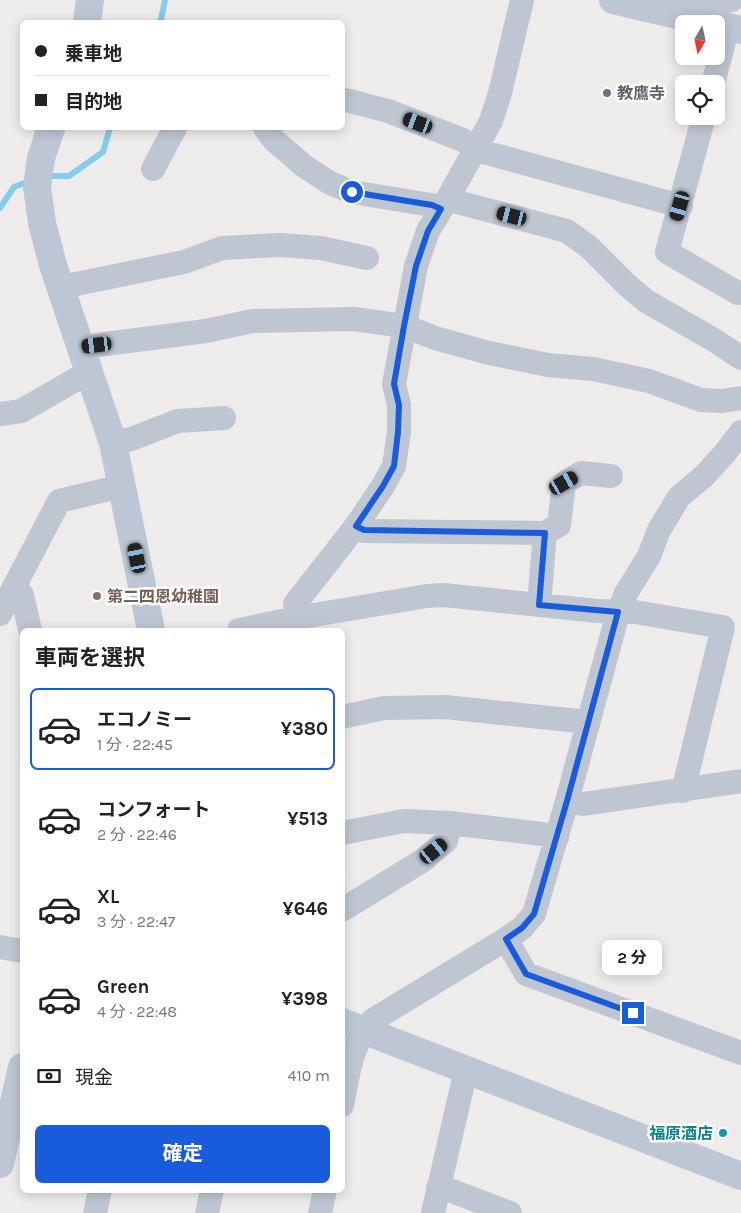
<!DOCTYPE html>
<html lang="ja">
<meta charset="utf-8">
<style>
:root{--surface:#fff;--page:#f2f2f2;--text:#222;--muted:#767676;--line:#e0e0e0;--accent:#185bdb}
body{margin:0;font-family:Karla,"Noto Sans JP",sans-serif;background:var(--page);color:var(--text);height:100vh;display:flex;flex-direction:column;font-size:19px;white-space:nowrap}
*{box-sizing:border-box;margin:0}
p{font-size:16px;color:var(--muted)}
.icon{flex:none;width:28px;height:28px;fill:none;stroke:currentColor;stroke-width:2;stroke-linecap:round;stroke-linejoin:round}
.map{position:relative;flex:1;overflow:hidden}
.panel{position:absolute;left:20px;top:628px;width:325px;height:565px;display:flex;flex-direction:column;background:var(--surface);border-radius:8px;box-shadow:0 2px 12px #0003}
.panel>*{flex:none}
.guide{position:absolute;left:20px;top:20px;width:325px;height:110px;border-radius:8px;box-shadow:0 2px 12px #0003;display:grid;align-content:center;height:110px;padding:0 15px;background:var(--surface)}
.needle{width:32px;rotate:189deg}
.buttons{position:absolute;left:675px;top:15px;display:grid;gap:10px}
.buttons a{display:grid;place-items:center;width:50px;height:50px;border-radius:8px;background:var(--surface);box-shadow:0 2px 12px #0003;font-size:25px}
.end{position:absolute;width:22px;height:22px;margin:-11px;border:6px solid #185bdb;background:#fff;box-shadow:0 0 0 2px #fff}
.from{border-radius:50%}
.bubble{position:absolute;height:35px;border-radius:8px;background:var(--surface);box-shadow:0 2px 12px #0003;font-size:16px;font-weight:700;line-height:35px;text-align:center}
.car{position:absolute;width:15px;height:30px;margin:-15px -8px;border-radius:6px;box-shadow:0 0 4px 1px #0007;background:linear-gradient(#222 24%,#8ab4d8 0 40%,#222 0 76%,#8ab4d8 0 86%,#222 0)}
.guide b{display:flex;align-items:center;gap:18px;height:48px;font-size:19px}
.guide b+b{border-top:1px solid var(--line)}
.guide i{width:12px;height:12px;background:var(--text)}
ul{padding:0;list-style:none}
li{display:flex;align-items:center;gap:15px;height:82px;margin:0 10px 8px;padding:0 5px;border:2px solid transparent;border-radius:8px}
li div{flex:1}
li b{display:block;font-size:19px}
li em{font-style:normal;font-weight:700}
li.current{border-color:var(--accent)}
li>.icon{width:45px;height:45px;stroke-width:1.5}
h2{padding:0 15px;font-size:22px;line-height:60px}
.pay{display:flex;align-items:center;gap:12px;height:55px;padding:0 15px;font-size:19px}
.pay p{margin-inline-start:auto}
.cta{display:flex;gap:10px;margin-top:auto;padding:10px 15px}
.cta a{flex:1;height:58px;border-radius:8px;background:var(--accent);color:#fff;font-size:20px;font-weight:700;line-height:58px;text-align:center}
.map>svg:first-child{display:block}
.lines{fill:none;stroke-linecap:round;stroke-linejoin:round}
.stream{stroke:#84cceb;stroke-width:6}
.street{stroke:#bec6d1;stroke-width:24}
.secondary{stroke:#bdc6d5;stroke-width:28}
.route{stroke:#185bdb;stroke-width:6}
.worship-dot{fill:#6b7280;stroke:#fff;stroke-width:2}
.education-dot{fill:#8d6e63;stroke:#fff;stroke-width:2}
.culture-dot{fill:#0f9aa8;stroke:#fff;stroke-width:2}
.labels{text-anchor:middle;stroke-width:5;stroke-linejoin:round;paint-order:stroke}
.worship-label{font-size:16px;font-weight:bold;fill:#5b616d;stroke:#fff;text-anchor:start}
.education-label{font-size:16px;font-weight:bold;fill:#785e54;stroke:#fff;text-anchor:start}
.culture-label{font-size:16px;font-weight:bold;fill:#0d838f;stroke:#fff;text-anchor:end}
</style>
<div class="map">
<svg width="741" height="1213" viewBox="0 0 741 1213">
<rect width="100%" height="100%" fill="#eeebeb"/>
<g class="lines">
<path class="stream" d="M158 22 161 20 165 0
M53 176H69L103 152 110 128
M0 208 14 187 27 182"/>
<path class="street" d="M664 9 732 0
M713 84 728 26
M342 99 388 111 463 140 476 150 681 206
M704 116 667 252 738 293
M265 128 274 140 304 166 330 183 352 192 431 205 441 209
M153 169 175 128
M448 198 457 202 567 231 589 247 626 284 646 301 714 340 741 358
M61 287 184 262 222 248 280 245 321 248 367 258
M82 347 206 331 252 321 354 319 404 326 435 338 485 352 548 365 593 369 649 381 701 400 722 401 741 398
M0 414 21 411 82 376 91 373
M113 443 131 439 178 421 224 418
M356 526 364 531 545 533 539 605
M545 533 559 525 564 483 581 473 611 476
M15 586 22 595 30 630
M0 614 59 501 122 486
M296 618 295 604 356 526 383 486 394 466 399 432V405L394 384 416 266 428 231 448 198 491 121 500 93 522 0
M239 630 296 618 427 596 443 595 598 611 635 612 723 627 683 791
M342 717 384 708 445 707 588 722
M567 801 583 804 741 781
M342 833 404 821 450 823 542 834 557 838
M342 910 422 861 446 841 450 823
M506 939 526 974 741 1053
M0 947 22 951
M342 1105C349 1073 350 1045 373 1020L506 939 522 928 534 914 567 801 618 613 625 595 649 556 659 530 679 497 704 476 725 453 741 432
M438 1188 452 1191 510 1213
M95 1213 100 1190
M207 1213 212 1190
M320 1213 325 1190
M433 1213 466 1070"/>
<path class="secondary" d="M613 0 741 30
M87 22 90 0
M51 128 41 158 37 187 42 223 53 265 113 443 151 630
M342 1022 741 1176
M0 1164 22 1067"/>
</g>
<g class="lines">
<path class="route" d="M352 192 432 205 441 209 428 231 416 266 404 326 394 384 399 405 398 432 394 466 383 486 356 526 364 530 545 533 539 605 618 612 567 801 534 914 522 928 506 939 526 974 633 1013"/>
</g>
<circle class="worship-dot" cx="607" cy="93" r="5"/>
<circle class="education-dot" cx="97" cy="596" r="5"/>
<circle class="culture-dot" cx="723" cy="1133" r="5"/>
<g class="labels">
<g class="worship-label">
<text x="617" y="99">教鷹寺</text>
</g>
<g class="education-label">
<text x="107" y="602">第二四恩幼稚園</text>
</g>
<g class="culture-label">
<text x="713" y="1139">福原酒店</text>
</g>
</g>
</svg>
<div class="buttons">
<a><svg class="needle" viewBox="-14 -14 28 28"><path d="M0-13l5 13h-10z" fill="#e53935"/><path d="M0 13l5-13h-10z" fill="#767676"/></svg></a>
<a><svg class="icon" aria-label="locate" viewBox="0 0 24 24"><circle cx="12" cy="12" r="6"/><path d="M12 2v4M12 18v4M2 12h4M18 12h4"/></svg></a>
</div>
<i class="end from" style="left:352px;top:192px"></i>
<i class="end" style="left:633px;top:1013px"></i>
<div class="bubble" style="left:602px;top:940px;width:60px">2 分</div>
<i class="car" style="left:418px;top:123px;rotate:291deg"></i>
<i class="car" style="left:680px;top:206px;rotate:196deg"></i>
<i class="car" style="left:512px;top:216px;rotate:284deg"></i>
<i class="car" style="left:97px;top:345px;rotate:263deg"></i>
<i class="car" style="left:564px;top:483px;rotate:60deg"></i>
<i class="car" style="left:137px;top:558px;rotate:349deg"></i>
<i class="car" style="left:434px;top:851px;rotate:51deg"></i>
<div class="guide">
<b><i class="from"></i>乗車地</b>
<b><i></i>目的地</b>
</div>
<section class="panel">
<h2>車両を選択</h2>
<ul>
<li class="current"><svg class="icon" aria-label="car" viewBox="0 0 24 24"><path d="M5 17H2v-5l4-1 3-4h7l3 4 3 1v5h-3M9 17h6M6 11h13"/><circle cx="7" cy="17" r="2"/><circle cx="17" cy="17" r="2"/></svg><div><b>エコノミー</b><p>1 分 · 22:45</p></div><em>¥380</em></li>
<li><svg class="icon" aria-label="car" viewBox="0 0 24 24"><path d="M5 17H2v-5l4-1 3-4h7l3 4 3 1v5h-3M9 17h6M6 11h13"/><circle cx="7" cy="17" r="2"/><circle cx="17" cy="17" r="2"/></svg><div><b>コンフォート</b><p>2 分 · 22:46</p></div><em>¥513</em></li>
<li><svg class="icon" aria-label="car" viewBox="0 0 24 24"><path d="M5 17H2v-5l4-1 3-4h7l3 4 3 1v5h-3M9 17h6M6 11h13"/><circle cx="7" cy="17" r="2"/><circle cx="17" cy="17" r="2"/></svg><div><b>XL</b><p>3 分 · 22:47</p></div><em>¥646</em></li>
<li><svg class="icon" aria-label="car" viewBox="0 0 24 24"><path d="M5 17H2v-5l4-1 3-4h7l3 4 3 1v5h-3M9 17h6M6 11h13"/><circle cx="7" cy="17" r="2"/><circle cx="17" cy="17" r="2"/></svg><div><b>Green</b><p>4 分 · 22:48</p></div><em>¥398</em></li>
</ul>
<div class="pay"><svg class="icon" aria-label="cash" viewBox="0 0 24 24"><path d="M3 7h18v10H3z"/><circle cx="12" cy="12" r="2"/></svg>現金<p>410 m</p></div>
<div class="cta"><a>確定</a></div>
</section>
</div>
